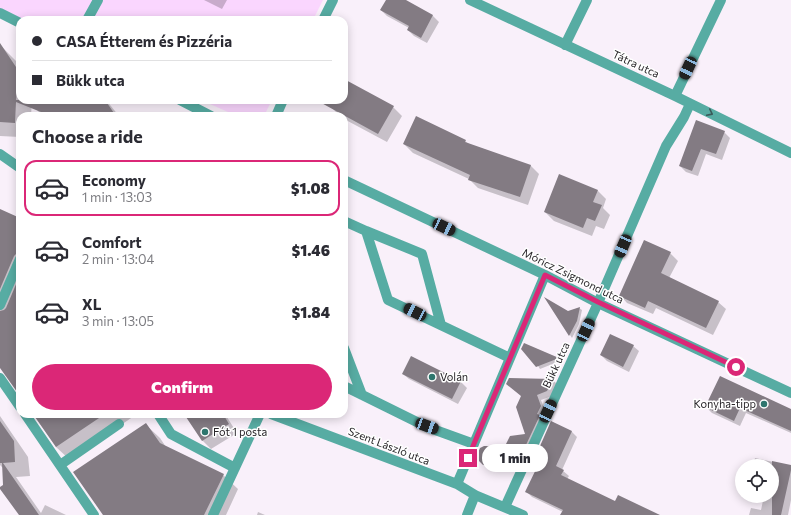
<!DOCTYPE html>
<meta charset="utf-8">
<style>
:root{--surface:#fff;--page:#f7f7f7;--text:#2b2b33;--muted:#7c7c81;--line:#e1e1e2;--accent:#db2777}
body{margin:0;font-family:Commissioner,sans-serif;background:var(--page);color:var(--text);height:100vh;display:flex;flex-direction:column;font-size:15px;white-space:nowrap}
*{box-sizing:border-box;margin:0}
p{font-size:13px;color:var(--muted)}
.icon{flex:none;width:22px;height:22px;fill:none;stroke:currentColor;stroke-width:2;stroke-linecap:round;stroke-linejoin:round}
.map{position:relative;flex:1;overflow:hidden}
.side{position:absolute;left:16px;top:112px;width:332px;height:306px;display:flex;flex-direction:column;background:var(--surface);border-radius:12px;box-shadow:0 2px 10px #0003}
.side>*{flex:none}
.hud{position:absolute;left:16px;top:16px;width:332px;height:88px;border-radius:12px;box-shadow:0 2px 10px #0003;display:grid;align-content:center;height:88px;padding:0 16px;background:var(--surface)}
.controls{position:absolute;left:735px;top:459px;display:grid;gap:8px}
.controls a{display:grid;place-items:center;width:44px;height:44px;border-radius:50%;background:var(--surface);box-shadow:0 2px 10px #0003;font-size:20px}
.end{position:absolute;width:18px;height:18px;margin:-9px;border:5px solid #db2777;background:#fff;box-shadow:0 0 0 2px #fff}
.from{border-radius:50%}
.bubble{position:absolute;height:28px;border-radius:14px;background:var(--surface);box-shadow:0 2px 10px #0003;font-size:13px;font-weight:800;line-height:28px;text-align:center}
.car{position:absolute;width:12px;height:24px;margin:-12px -6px;border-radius:5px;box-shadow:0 0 3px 1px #0007;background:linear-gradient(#222 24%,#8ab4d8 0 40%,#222 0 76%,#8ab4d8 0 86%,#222 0)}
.hud b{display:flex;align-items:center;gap:14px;height:38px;font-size:15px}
.hud b+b{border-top:1px solid var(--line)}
.hud i{width:10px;height:10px;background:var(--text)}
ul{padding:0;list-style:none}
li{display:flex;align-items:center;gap:12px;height:56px;margin:0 8px 6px;padding:0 8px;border:2px solid transparent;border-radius:12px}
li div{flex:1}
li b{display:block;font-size:15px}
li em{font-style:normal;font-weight:800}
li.active{border-color:var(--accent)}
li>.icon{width:36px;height:36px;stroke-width:1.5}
h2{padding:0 16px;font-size:18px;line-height:48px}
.button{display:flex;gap:8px;margin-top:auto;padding:8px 16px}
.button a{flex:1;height:46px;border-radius:24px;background:var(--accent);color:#fff;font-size:16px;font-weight:800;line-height:46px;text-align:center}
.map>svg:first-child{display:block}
.green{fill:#fad6fe}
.shadow{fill:#0003}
.building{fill:#837b83}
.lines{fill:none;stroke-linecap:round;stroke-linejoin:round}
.minor{stroke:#57aca3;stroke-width:10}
.oneway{stroke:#3a5a59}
.route{stroke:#db2777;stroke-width:5}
.poi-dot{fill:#2e766e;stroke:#fff;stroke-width:1.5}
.labels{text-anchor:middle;stroke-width:3;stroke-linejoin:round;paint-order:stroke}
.street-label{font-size:11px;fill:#272428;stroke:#fff}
.poi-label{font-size:11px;fill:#272428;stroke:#fff;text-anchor:start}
</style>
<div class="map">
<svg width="791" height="515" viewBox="0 0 791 515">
<rect width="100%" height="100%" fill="#f9f0fa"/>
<path class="green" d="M0 0H323L313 20H21L0 11Z
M201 100H272L264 116H237Z"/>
<path class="shadow" d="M204 0H227L222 9Z
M387 0H404L433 16 439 22 427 43 414 36 408 30 409 28 387 16 381 10Z
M0 45 16 61 20 67V100H32L31 116H20V137L0 136Z
M344 87 393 107 402 116 387 142 344 119V116H340L332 108 337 100H344Z
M40 100H106L119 116H43L36 109Z
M697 121 724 132 730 138 722 160 706 154 698 176 686 172 680 166Z
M465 141 469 144 531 166 539 174 528 205 478 188 469 179 413 153 404 144Z
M598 191 606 199 603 208 610 215 604 229 596 226 592 236 554 221 545 212Z
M0 210 20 219V395L0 366Z
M670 253 678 261 669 278 718 302 726 309 713 335 656 308 653 314 627 303 620 295Z
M547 300 568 312 579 308 582 310 579 324 572 338Z
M524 344 558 359 560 361 540 369Z
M633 346 639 351 629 372 607 361 601 355Z
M412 357 461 382 467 388 458 404 409 379 403 374Z
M721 378 791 410V433L746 413 740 426 712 413 706 407Z
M509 379 553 380 558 385 552 396 541 400 545 411 524 466 518 467 521 471 489 469 480 461 501 455 526 435 522 397Z
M33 414H137L70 460 56 447Z
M180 414H225L237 433 211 449 202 440 187 417 183 418Z
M0 416 28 457 30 476 16 477 41 513 45 505 66 515H20L4 486 3 468 0 465Z
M552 422 572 432 577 437 562 470 569 476 567 479 615 503 652 515H564L563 512 532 497 527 492 539 466 534 461Z
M145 424 160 438 166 447 223 475 238 489 226 515H104Z
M755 458 791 466V500L788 515H749L751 508 761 510 764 496H772V466H753Z
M258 512 265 515H257Z"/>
<path class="building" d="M386 0H406L433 15 421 38 407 30 409 26 380 10Z
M0 43 18 70 16 100H105L116 116H51L16 102 15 123 0 122Z
M344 79 394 106 378 134 316 100H344Z
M416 116 466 140 465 142 531 165 520 197 468 180 470 175 403 144Z
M696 120 725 131 716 154 701 149 692 171 679 166Z
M559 174 598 190 593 202 602 205 595 221 587 218 583 228 544 212Z
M0 209 20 218V253L16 254 14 256 0 289Z
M644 240 671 252 661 273 719 301 706 328 648 301 645 308 619 296Z
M20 275V396L0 368V311L4 310 6 308Z
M544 297 568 311 580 307 577 321 569 336Z
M610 334 634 345 623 367 600 355Z
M524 343 559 358 536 367 521 349Z
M411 356 461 381 452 399 402 374Z
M720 376 791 409V431L740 408 734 421 705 407Z
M509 378 553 379 547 391 537 395 541 406 537 414 540 415 518 462H513L517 465 516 467 483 465 479 461 476 457 480 448 484 446H489L501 454 510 436 525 434 516 407 521 396 506 384Z
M33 414H105L56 447Z
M184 414H223L229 424 202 441Z
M0 421 14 441 15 462 3 463 39 515H19L0 489V487L3 485 2 463H0Z
M551 421 572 431 556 466 564 470 561 475 615 501 618 495 660 515H560L563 510 525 492 540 461 533 462Z
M146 423 160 443 224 474 204 515H103L73 472Z
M772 461 791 465V470L781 515H772Z"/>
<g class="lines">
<path class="minor" d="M470 0 675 96 791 153
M0 13 20 23
M87 20 98 0
M323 20 333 0
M565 45 587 0
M675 96 721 0
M180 100 211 116
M276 116 283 100
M0 154 20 168
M344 180 545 275 598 303 791 393
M344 221 366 231 388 300 510 358
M366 231 422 254 441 325
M0 305 20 259
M344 348 362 395
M0 378 20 407
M344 386 427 427 474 444
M25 414 94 515
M158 414 171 434 235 468
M271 414 457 484 475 495 523 515
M60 465 119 424
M457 484 545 275
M505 507 598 303 666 146 684 117 690 104
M213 515 260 414
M467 515 475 495"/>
</g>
<defs><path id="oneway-chevron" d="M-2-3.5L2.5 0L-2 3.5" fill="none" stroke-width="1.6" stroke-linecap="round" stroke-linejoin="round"/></defs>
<use class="oneway" href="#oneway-chevron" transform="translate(710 113) rotate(26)"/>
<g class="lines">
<path class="route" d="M468 458 545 275 598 302 736 367"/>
</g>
<g class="poi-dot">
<circle cx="432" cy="377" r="4"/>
<circle cx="764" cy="404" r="4"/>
<circle cx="205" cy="432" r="4"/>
</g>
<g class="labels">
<g class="street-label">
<text transform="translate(636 64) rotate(25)" y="4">Tátra utca</text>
<text transform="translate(573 276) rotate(26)" y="4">Móricz Zsigmond utca</text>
<text transform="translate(556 365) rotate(-65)" y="4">Bükk utca</text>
<text transform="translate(389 446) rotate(21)" y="4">Szent László utca</text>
</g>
<g class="poi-label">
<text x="440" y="381">Volán</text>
<text x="756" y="408" text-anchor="end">Konyha-tipp</text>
<text x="213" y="436">Fót 1 posta</text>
</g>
</g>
</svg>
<div class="controls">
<a><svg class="icon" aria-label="locate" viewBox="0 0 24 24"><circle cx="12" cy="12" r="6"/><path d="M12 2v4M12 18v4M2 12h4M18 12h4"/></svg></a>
</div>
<i class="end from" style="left:736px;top:367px"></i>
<i class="end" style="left:468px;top:458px"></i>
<div class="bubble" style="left:482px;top:444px;width:66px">1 min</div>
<i class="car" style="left:688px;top:68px;rotate:205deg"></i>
<i class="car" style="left:444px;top:227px;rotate:115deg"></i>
<i class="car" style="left:623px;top:246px;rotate:203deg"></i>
<i class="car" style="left:415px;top:312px;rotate:296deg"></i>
<i class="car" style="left:586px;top:330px;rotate:25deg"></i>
<i class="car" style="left:548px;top:411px;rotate:25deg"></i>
<i class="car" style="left:427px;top:426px;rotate:110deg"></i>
<div class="hud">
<b><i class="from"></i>CASA Étterem és Pizzéria</b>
<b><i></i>Bükk utca</b>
</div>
<section class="side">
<h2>Choose a ride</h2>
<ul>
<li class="active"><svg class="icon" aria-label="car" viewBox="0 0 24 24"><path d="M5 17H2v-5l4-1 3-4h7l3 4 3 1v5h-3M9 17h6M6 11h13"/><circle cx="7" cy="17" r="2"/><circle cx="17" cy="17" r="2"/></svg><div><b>Economy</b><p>1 min · 13:03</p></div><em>$1.08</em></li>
<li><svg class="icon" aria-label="car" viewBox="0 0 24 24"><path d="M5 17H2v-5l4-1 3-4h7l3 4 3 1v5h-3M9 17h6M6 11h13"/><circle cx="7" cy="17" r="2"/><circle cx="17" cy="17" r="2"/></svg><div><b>Comfort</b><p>2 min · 13:04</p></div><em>$1.46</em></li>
<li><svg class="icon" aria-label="car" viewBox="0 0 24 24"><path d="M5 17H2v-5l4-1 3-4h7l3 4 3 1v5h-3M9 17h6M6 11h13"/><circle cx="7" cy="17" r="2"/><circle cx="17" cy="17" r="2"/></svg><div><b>XL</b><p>3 min · 13:05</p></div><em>$1.84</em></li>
</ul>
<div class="button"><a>Confirm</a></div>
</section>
</div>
